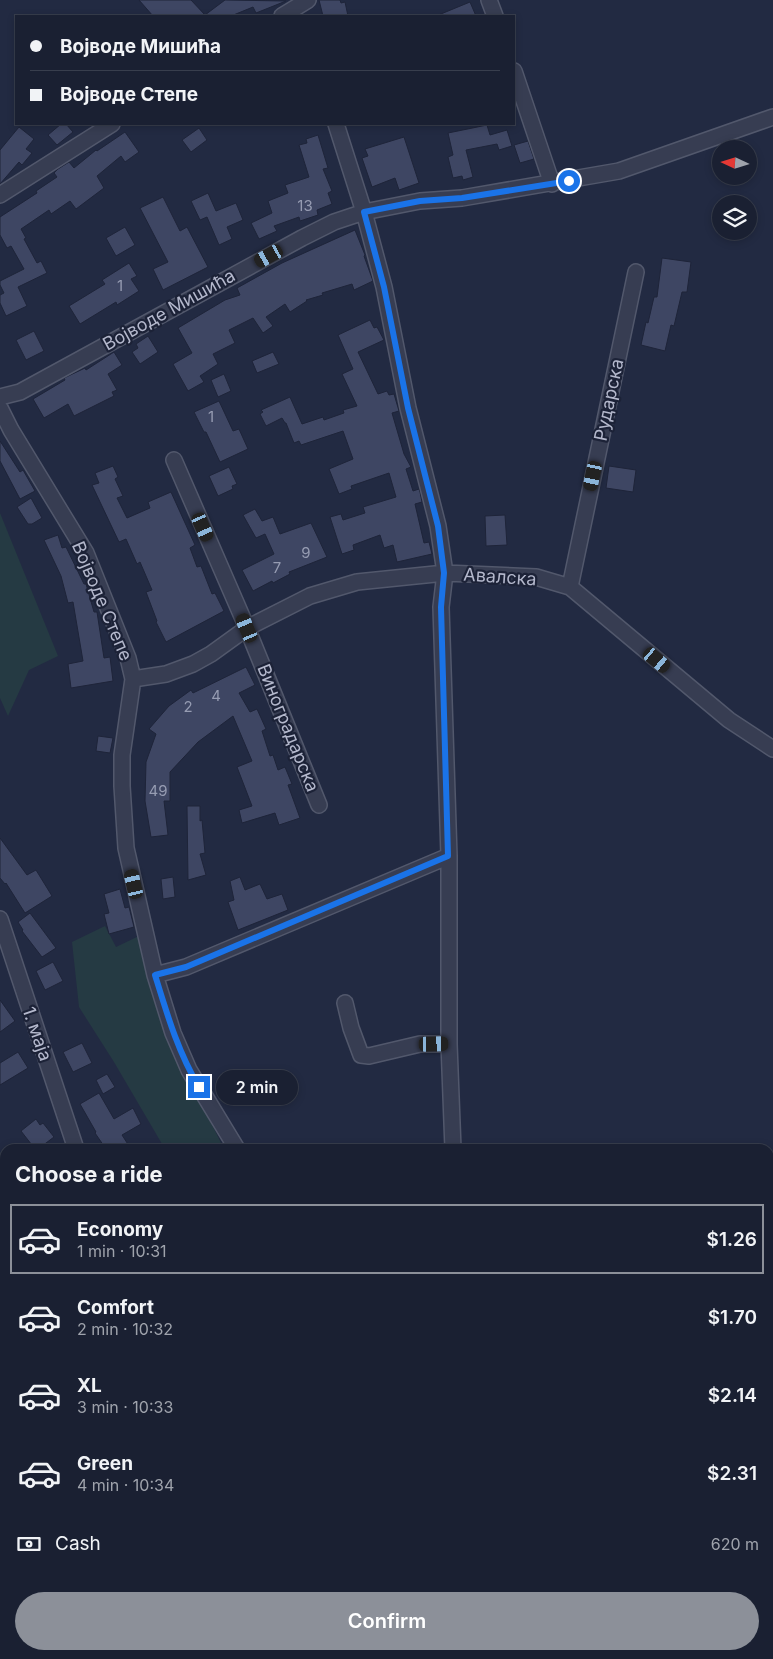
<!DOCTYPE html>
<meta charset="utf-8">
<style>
:root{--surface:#1a2032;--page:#23283a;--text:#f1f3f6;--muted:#9fa3ac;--line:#383e4d;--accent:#8c9099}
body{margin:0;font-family:Inter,sans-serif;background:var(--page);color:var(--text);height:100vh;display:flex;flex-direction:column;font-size:19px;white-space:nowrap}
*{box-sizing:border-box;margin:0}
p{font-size:16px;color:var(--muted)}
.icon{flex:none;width:28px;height:28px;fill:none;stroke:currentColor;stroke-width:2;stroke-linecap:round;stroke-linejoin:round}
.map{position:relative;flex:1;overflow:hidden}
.side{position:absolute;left:0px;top:1144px;width:774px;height:516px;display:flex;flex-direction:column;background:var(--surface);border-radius:15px 15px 0 0;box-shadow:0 2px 8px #0003,0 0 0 1px var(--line)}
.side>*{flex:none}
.banner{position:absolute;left:15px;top:15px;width:500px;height:110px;border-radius:0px;box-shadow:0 2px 8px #0003,0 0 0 1px var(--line);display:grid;align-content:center;height:110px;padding:0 15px;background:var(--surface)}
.needle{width:32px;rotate:274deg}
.controls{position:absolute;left:712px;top:140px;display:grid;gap:10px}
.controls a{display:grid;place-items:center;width:45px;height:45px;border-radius:50%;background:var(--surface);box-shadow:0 2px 8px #0003,0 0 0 1px var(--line);font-size:25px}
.end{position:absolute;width:22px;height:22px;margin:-11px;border:6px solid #1a73e8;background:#fff;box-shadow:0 0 0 2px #fff}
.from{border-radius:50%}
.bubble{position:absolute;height:35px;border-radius:18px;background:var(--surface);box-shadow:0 2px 8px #0003,0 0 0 1px var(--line);font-size:16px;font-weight:600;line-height:35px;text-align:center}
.car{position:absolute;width:15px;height:30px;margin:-15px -8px;border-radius:6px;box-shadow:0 0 4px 1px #0007;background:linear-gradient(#222 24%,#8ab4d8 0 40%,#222 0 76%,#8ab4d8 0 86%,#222 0)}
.banner b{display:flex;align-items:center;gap:18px;height:48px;font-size:19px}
.banner b+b{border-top:1px solid var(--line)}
.banner i{width:12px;height:12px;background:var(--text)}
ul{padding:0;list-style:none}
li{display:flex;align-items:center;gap:15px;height:70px;margin:0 10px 8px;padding:0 5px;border:2px solid transparent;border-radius:0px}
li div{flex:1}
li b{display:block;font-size:19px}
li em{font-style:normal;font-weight:600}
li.on{border-color:var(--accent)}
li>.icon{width:45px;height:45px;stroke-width:1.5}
h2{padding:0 15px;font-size:22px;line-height:60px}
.pay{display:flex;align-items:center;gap:12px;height:55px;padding:0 15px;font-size:19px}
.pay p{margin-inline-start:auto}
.button{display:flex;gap:10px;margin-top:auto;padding:10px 15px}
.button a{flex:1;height:58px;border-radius:30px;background:var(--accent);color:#fff;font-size:20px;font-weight:600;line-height:58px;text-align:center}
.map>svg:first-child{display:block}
.green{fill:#253a43}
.building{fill:#3e4663;stroke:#1e2439}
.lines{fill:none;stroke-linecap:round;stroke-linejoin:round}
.minor-casing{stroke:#52586c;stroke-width:18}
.minor{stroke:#373d52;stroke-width:15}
.route{stroke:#1a73e8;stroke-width:6}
.labels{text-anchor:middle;stroke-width:4.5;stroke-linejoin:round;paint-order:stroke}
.number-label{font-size:15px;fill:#969cb2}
.street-label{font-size:18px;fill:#b4b8cc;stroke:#1c2237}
</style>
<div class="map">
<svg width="773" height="1659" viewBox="0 0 773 1659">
<rect width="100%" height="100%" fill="#222a42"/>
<path class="green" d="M0 513 58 656 29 670 8 716 0 698Z
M105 926 116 947 141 935 170 1040 224 1149H165L114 1062 79 1007 72 942Z
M1 1544 5 1553V1655H16L12 1659H0Z"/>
<path class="building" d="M139 0H191L205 15 225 0 286 1 256 13 253 7 231 16H153Z
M319 0H340L341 3 345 2 348 16H323Z
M470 2 476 16H436Z
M61 124H66L73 132 57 145 48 135Z
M487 125 490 135 507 130 512 146 499 150 497 144 466 150 473 177 463 180 462 176 453 178 448 157 453 155 448 133Z
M19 127 34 139 26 149 32 153 22 165 19 162 0 184V150Z
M199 128 207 140 191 152 182 140Z
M125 132 139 152 125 162 121 156 97 176 104 188 76 209 70 201 51 214 49 210 21 229 26 238 24 239 37 263 41 261 47 273 18 287 27 306 6 316 0 303V295L4 293 0 285V281L24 269 11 246 7 248 0 235V217L37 193 36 191 57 177 54 173 58 169 69 162 74 168 96 150 97 151Z
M318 135 328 168 323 169 332 191 328 193 332 204 317 210 318 215 300 221 299 217 274 226 277 231 259 239 251 223 272 213 268 201 288 193 285 185 309 177 299 145 307 143 306 139Z
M404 137 419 183 399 190 395 178 372 187 362 158 368 156 365 149Z
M528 141 534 159 520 163 514 145Z
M208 193 216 211 236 203 243 220 227 227 232 239 219 245 207 217 200 220 191 201Z
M163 197 180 231 187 227 208 267 163 290 153 269 168 262 140 208Z
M125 227 135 245 116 256 106 238Z
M355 230 365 255 364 256 373 281 354 290 352 284 322 293 323 295 306 300 307 301 290 312 285 304 266 317 273 326 263 333 253 318 229 330 235 343 213 354 218 364 200 376 204 382 188 391 173 364 192 353 178 328 225 300 240 295 237 288 282 263Z
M662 258 691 262 687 292H682L674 326 671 325 665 351 641 345 646 322 648 323 654 297H657Z
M129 263 137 276 131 279 139 291 117 305 116 302 80 324 69 306 105 284 102 280Z
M370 320 374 328 377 327 384 340 358 352 378 394 387 391 389 395 394 394 399 411 392 413 404 454 411 467 406 469 413 491 419 489 420 492 422 502 415 504 424 543 429 542 432 554 397 562 393 545 384 548 380 535 353 545 354 550 342 554 330 517 341 514 343 520 365 513 363 507 396 497 389 473 351 486 352 489 339 494 329 469 353 459 343 431 301 445 299 441 294 443 286 423H285L282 418 266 426 260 414 263 412 261 410 290 397 302 424 323 417 324 420 344 413 343 410 357 406 342 374 353 369 338 335Z
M34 331 44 351 26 360 16 340Z
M148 336 158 352 140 364 132 352 138 348 136 344Z
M114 352 122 365 108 374 117 390 112 392 114 396 74 416 68 404 44 418 33 399 65 380 64 378 85 368 86 370Z
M273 352 279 364 257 373 252 361Z
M224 374 231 391 218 397 211 380Z
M219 401 233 431 239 429 248 449 220 462 206 432H204L194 412Z
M0 441 20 472 23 470 35 491 20 499 0 461Z
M113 466 118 477 115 479 123 496 117 498 127 518 150 508 148 502 171 492 195 545 190 548 197 567 201 566 212 594 215 593 224 611 166 642 156 622 157 621 146 592 152 590 140 562 137 564 126 539 119 542 92 485 99 483 95 473Z
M609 466 636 470 633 492 606 488Z
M229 467 237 484 232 486 233 489 218 496 209 476Z
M31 498 42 518 32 524H28L17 507Z
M255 509 262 521 273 517 280 534 311 523 327 557 289 572 290 574 273 583 272 581 253 591 242 570 274 554 265 534 256 538 243 515Z
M505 515 507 545 486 546 485 516Z
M58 535 62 548 66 547 84 584H86L94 612H97L104 658 110 657 113 681 71 688 68 664 83 661 73 602 68 603 61 576 44 540Z
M246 667 255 685 239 693 250 712 257 709 266 729 262 731 270 756 273 755 278 770 285 767 292 784 288 785 300 818 279 825 275 813 242 823 239 810 252 806 237 767 252 761 233 716 198 742 170 772V801H164L168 835 151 837 145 801 146 762 156 734 149 729 169 706 191 690 193 693Z
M98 736 113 738 110 753 96 751Z
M187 806H200V821L202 820 205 853 200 854 206 875 188 880Z
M0 838 27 875 36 870 52 896 25 913 6 883 5 884 0 878Z
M173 877 175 897 163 899 161 879Z
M240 877 245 890 260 884 267 899 282 894 288 910 238 930 228 902 234 900 230 881Z
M120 889 125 908 129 907 134 927 109 934 104 914 109 913 104 894Z
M30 913 56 948 42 957 22 931 23 930 18 922Z
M53 962 63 981 45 990 36 971Z
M0 1000 15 1021 0 1032Z
M82 1043 92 1063 73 1072 63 1052Z
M18 1052 28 1068 0 1085V1063Z
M107 1074 115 1087 103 1094 96 1080Z
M99 1093 114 1119 133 1108 141 1124 122 1135 131 1149H106L95 1133 96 1132 80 1104Z
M36 1119 40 1125 43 1123 54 1137 38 1149H35L21 1131Z"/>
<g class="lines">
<defs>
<path id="minor" d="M489 0 495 16
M282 16 308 0
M514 71 552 184
M336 124 364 212 384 287 408 408 438 526 445 573 441 607 449 856V1044L453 1149
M0 195 112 124
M0 397 20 392 302 238 334 222 364 212 420 201 462 198 619 171 773 117
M0 408 11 430 86 553 128 658 133 679 122 755V786L126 848 155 975 173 1033 189 1070 237 1149
M174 460 247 628 319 805
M570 587 636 272
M133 679 166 674 193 664 211 654 247 628 310 596 357 582 445 573 536 577 570 587 729 720 773 749
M0 919 76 1149
M155 975 186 967 449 856
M345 1003 351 1028 361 1055 369 1056 420 1044H449
M769 1223 773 1224
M0 1503 5 1512
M769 1558H773
M79 1655 81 1659
M213 1655 215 1659
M407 1655 408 1659
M114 1659 120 1655"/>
</defs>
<use href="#minor" class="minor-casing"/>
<use href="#minor" class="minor"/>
</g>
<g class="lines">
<path class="route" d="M199 1087C178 1052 167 1014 155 975L186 967 448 856 441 607 444 573 438 526 408 408 384 287 364 212 420 201 462 198 569 181"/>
</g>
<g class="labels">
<g class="number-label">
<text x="305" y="211">13</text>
<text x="120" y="291">1</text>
<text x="211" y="422">1</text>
<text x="306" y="558">9</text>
<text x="277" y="573">7</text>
<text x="216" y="701">4</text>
<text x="188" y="712">2</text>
<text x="158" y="796">49</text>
</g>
<g class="street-label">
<text transform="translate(169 310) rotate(-29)" y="6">Војводе Мишића</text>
<text transform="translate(609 400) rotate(-78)" y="6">Рударска</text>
<text transform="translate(500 577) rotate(4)" y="6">Авалска</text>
<text transform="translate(102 601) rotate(67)" y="6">Војводе Степе</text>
<text transform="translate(288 728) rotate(68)" y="6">Виноградарска</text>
<text transform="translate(37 1034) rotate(71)" y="6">1. маја</text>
</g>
</g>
</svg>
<div class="controls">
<a><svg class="needle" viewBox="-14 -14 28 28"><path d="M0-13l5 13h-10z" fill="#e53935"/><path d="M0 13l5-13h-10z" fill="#9fa3ac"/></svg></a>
<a><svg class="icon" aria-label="layers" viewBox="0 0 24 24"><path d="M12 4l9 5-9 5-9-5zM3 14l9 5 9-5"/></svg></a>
</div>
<i class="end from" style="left:569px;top:181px"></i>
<i class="end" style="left:199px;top:1087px"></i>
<div class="bubble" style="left:216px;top:1070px;width:82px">2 min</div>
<i class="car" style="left:269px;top:256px;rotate:241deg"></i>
<i class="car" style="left:593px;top:476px;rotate:192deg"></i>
<i class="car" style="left:203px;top:527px;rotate:156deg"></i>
<i class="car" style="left:247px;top:628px;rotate:337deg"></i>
<i class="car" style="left:657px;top:660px;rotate:130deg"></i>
<i class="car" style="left:134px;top:884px;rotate:347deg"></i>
<i class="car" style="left:434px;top:1044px;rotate:89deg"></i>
<div class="banner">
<b><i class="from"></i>Војводе Мишића</b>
<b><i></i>Војводе Степе</b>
</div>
<section class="side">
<h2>Choose a ride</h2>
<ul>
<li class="on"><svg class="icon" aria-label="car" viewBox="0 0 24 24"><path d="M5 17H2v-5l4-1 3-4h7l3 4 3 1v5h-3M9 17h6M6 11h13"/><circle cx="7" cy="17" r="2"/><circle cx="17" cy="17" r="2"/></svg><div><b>Economy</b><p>1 min · 10:31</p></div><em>$1.26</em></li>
<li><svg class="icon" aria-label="car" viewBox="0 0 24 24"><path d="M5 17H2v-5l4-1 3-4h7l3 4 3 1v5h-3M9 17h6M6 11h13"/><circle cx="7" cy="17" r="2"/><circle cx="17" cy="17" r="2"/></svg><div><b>Comfort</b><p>2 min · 10:32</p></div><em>$1.70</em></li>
<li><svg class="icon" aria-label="car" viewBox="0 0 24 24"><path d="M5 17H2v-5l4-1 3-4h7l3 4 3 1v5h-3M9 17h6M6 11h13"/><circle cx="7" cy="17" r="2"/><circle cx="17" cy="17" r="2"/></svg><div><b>XL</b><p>3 min · 10:33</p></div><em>$2.14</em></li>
<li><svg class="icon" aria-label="car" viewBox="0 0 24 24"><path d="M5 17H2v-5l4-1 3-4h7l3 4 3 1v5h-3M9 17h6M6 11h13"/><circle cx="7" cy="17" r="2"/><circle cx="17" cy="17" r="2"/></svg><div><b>Green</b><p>4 min · 10:34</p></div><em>$2.31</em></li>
</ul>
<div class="pay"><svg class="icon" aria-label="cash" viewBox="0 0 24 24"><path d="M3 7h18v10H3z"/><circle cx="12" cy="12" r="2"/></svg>Cash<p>620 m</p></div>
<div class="button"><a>Confirm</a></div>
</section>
</div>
